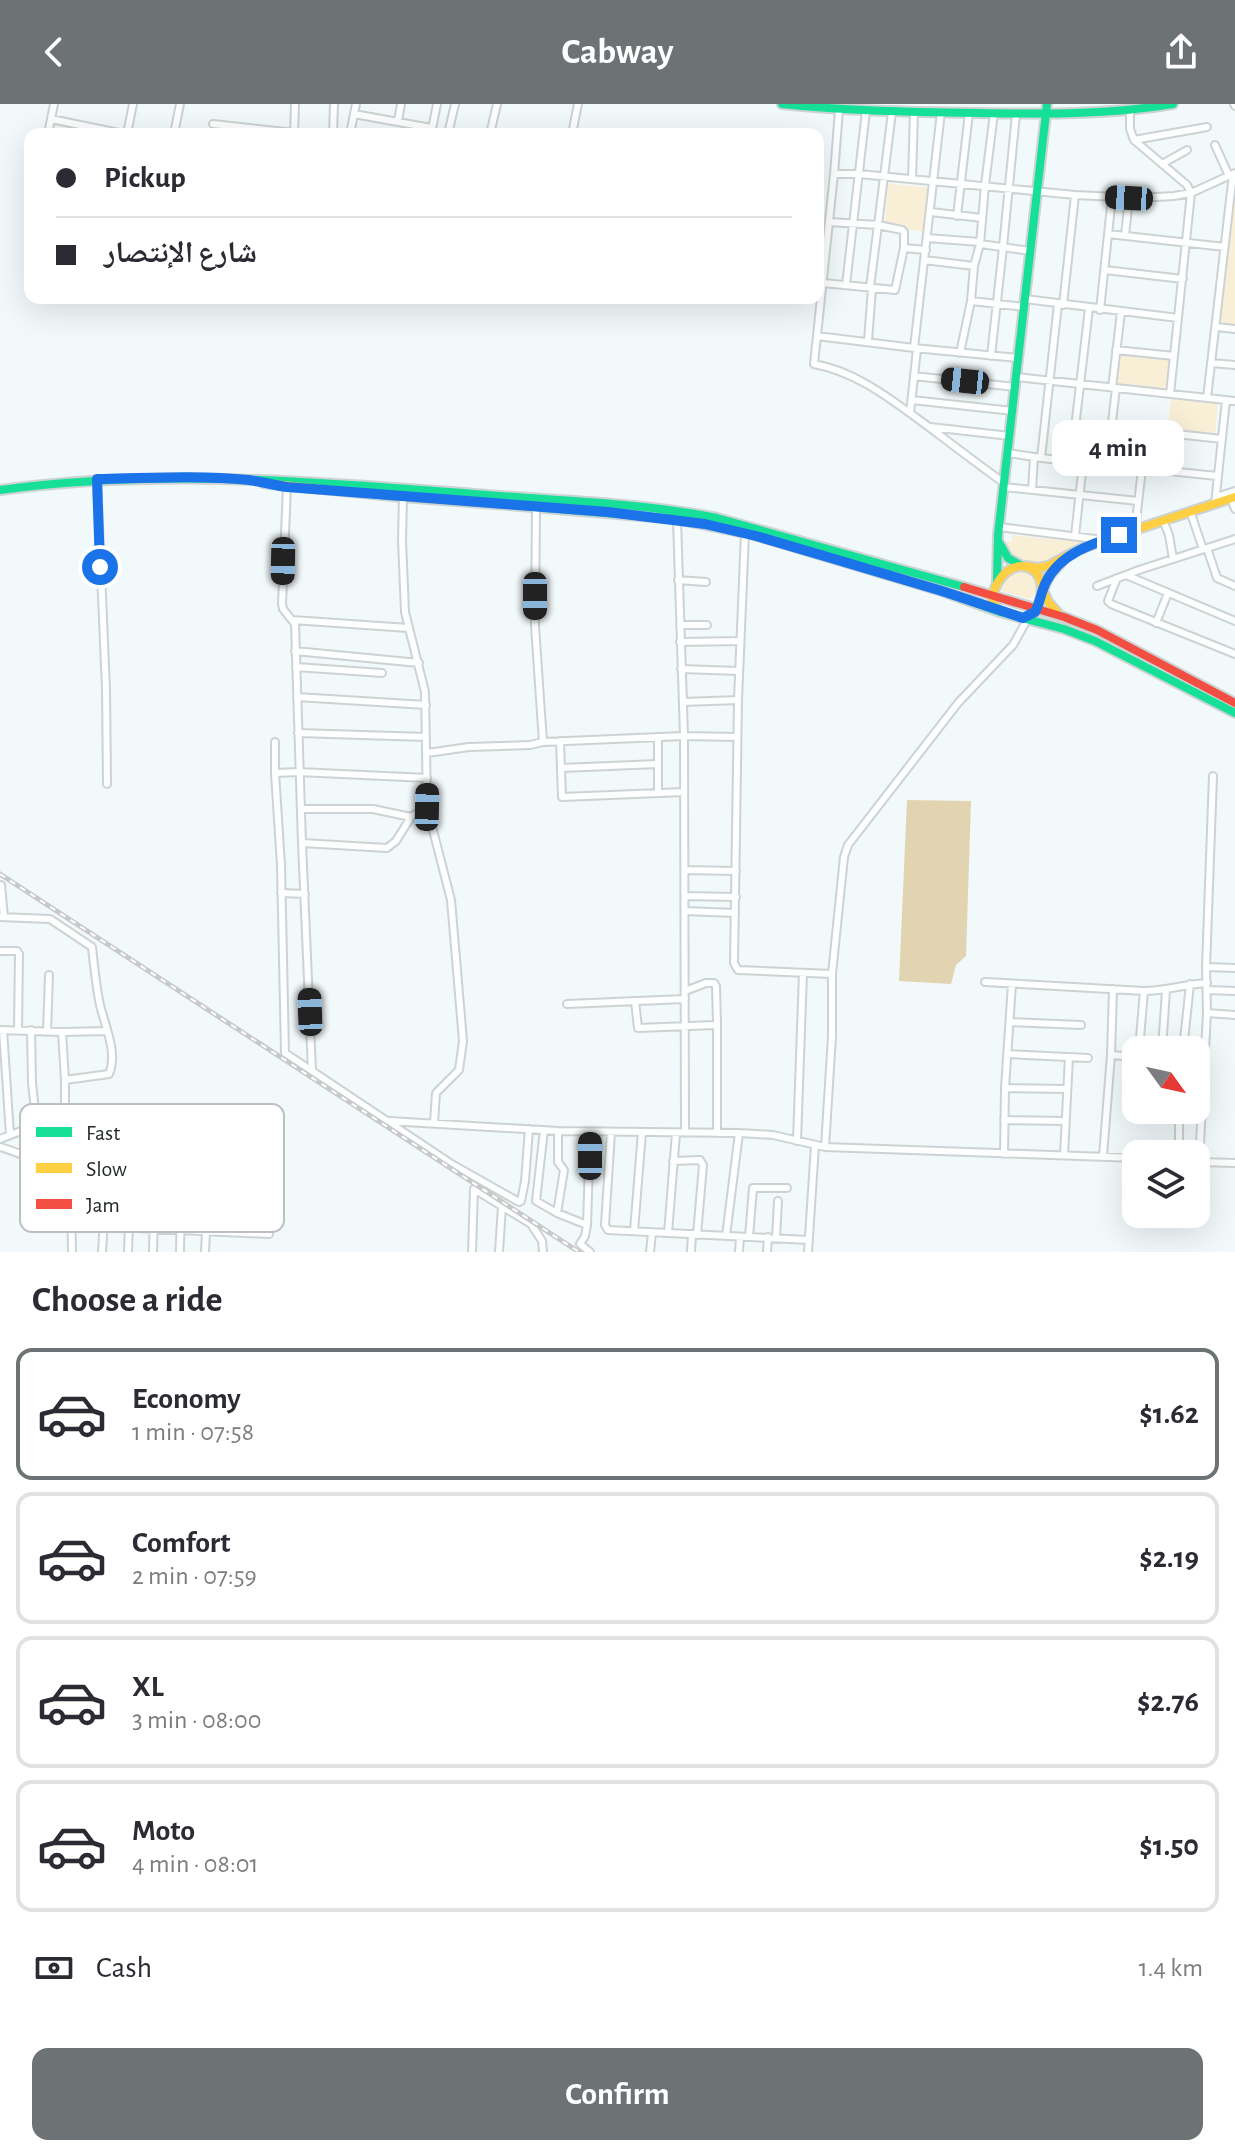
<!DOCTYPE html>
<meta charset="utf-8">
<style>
:root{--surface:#fff;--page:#f7f7f7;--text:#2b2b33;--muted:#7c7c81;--line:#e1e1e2;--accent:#6d7374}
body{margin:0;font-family:"Alegreya Sans","Noto Naskh Arabic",sans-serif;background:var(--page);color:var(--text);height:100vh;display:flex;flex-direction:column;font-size:30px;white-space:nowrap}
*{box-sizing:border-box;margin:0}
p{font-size:26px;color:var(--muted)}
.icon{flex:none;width:44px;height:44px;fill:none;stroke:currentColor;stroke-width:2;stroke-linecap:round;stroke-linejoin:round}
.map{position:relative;height:1148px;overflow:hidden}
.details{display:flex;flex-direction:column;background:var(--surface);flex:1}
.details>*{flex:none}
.hud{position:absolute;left:24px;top:24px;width:800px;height:176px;border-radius:16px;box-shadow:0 8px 32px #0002;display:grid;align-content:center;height:176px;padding:0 32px;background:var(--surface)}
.needle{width:52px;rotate:123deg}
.controls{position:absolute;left:1122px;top:932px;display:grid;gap:16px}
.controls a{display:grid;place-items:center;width:88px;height:88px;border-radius:16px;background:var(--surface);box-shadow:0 8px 32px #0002;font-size:40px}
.end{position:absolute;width:36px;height:36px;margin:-18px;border:10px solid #1a73e8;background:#fff;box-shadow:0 0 0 4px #fff}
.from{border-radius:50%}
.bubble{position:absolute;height:56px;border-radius:16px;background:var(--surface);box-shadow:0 8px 32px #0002;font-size:26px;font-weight:700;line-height:56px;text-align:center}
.car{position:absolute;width:24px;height:48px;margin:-24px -12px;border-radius:10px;box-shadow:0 0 6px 2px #0007;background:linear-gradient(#222 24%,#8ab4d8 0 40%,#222 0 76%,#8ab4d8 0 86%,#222 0)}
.hud b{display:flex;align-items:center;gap:28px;height:76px;font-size:30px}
.hud b+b{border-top:2px solid var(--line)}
.hud i{width:20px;height:20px;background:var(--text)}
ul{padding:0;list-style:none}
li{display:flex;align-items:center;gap:24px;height:132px;margin:0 16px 12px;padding:0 16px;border:4px solid var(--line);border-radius:16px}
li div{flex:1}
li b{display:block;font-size:30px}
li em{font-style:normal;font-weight:700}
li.selected{border-color:var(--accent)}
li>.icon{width:72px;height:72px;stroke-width:1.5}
h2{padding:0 32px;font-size:36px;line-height:96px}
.pay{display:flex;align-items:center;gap:20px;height:88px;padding:0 32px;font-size:30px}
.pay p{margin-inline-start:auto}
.button{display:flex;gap:16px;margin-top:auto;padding:16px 32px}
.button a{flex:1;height:92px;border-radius:16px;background:var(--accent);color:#fff;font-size:32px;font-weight:700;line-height:92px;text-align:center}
header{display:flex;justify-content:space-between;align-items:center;height:104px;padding:0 32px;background:var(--accent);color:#fff;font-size:36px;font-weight:700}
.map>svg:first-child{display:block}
.green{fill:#f9eed6}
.forest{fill:#e3d4b1}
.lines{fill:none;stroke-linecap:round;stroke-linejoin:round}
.street-casing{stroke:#cdd3d4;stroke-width:10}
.fast-casing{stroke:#cdd3d4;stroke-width:12}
.slow-casing{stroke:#cdd3d4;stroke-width:12}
.jam-casing{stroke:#cdd3d4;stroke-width:12}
.street{stroke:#fdfefe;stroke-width:6}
.fast{stroke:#16e098;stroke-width:8}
.slow{stroke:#ffcf43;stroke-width:8}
.jam{stroke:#f24e42;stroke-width:8}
.rail-casing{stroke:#c8c9ca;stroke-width:5}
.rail{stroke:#fff;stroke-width:2;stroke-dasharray:6;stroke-linecap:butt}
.route{stroke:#1a73e8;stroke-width:10}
.key{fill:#fff;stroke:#bebfc0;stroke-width:2}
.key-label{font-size:22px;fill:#252b2c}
</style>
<header><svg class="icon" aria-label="back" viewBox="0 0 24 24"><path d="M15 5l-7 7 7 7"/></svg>Cabway<svg class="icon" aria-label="share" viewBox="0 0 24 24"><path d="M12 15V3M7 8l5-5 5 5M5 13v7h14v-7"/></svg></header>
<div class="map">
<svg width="1235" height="1148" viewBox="0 0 1235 1148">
<rect width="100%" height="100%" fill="#f2f9fa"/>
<path class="green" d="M888 80 931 84 926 128 903 125 902 120 885 118Z
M1235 81V225L1219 223Z
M1118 248 1171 254 1167 287 1114 280Z
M1171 294 1218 298 1215 331 1168 326Z
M1012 431 1082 438 1083 439C1057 452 1025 476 1005 441L1006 438 1012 437Z
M1025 466 1036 475 1037 484 1033 493 1029 495 1002 487 1000 485C1005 473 1011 467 1025 466Z"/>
<path class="forest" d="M907 696 971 697 966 852 956 861 951 880 899 877Z"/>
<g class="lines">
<defs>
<path id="street" d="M1234 0 1235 2
M839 6 834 70 814 260C858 268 893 297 929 323 954 342 979 361 1004 379
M1130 7V25L1134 36 1187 81 1191 89 1170 290
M354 10 431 24
M51 15 124 30
M398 17 401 0
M213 20 294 29
M48 30 54 0
M127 30 133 0
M174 30 180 0
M294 30 295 0
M333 30 334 0
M350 30 356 0
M431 30 437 0
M448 30 455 0
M490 30 497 0
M572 30 578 0
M1134 36 1207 23
M1215 41 1229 72
M1162 60 1187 46
M834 70H859L1075 91 1137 94 1174 92 1191 89 1235 69
M912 75 914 8
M931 108 982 114
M957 112 969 9
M829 118 878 121 892 8
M1108 130 1225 143
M1125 132 1129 94
M927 134 980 138
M980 140 985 81 994 9
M924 156 974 162 980 140 1031 147
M1105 166 1183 175
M823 179 895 186 904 144 926 146
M846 181 866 7
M870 183 878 121 902 126 904 128V144
M1025 195 1178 214
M971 197 1024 203
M1063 201 1075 91
M1100 206 1112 93
M1216 223 1235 225
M817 232 914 244 1018 254
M868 237 872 184
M914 244 941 8
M1116 246 1174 252
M960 249 971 197 974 162
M991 252 1003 143 1016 10
M1211 259 1235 261
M914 272 1015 283
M1016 273 1235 297
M1112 284 1121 208
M1207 294 1233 70
M912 296 1013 307
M910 309 917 245
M930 323 1010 332
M1112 323 1222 335
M1008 349 1041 354 1217 372
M1041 354 1058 200
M1071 358 1089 204
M1107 361 1116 284
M97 375 106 585 107 680
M287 383 282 500 283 505 295 520 302 739
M1004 383 1138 397
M1032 386 1034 353
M403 393 402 436 405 508 425 588 427 703 451 796 463 937 459 966 436 989 434 1019
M1216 393 1235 387
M1231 394 1235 405
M1215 400 1226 296
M536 403 535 522 543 638
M1190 407 1203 445
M677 415 684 632 685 1029
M1163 416 1169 431 1173 455
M999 423 1103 436
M1135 425 1142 365
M745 429 738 596 734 859 738 866 832 870
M1075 432 1083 359
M1207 444 1217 474 1235 482
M1126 471 1235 517
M1117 474 1108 497 1111 500 1235 550
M678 476 706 478
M1097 482 1139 466 1235 435
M293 516 408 524
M1156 519 1168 489
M680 521H707
M680 538 740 537
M295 547 419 559
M296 563 382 569
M681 565 739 567
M297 593 426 601
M683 598 738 596
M298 629 426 633
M658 633V689
M560 637 562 693 684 688
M427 649 469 643 530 641 543 638 684 632 737 633
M561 664 658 660
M275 669V638
M427 674 299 668 275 669 281 761 285 949 450 1059 519 1098 521 1097 525 1077 529 1025
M301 705H373L411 713
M685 766 736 767
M1 781 4 813
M281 789 305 790
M685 792 736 793
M685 807 735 809
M0 813 50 815 92 843C94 862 96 882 100 901 105 922 118 949 109 970L65 976
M0 847H17L19 850 18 926
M1206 863 1235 864
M985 878 1144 887C1166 887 1185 880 1207 879
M1207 886 1235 887
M635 897 638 924 715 921 717 919 716 882 714 879H706L685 887
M567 900 685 895
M1207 909 1235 911
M1010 918 1081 921
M0 926 62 928 107 927
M3 926 10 1031
M31 926 32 979 37 1025
M47 928 49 871
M1139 946 1144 887
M1162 946 1166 886
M1183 946 1190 880
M1007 950 1088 954
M1111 951 1113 885
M312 967 302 739 387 744 396 737 411 713 427 703
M1136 981 1135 1007H1159
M1005 984 1066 985
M1158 1006 1179 1009
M65 1014 74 1023 78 1030 76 1065 71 1092 72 1148
M1004 1016 1065 1017
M389 1017 558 1027 739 1029 773 1031 825 1043 1136 1054
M544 1026 536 1097 557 1109 587 1121
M590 1028 587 1121 585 1132 580 1140 590 1148
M611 1028 605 1121 608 1126 809 1136
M717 1029V919
M0 1035 26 1025 52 1027 65 1014V976L62 928
M797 1037 803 869
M0 1043C25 1050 49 1064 74 1070
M825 1043 832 933V870L844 753 848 741 958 599 1013 541 1027 516
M1004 1050 1005 984 1012 880
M1179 1050V1006
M1064 1051 1069 953
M1103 1052 1111 951 1136 953
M673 1057 700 1056 703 1061 697 1131
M1199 1058 1207 909 1206 863 1213 672
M1199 1058 1235 1059
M76 1065 249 1062
M71 1092 264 1097
M557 1109 564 1066 558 1058V1027
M71 1121 269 1130
M634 1127 642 1028
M229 1128 230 1035
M668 1129 676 1029
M726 1132 739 1029
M749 1133 753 1084H787
M776 1134 778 1097
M102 1148 109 1032
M128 1148 132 1032
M153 1148 156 1033
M180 1148 182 1036
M205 1148 206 1128
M472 1148 474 1085 531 1120 542 1137 543 1148
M499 1148 502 1102
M650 1148 652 1129
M691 1148 692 1130
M739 1148 740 1133
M767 1148 768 1133
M808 1148 815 1041"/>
<path id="fast" d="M782 0C847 7 912 8 978 9 1043 10 1108 11 1173 0
M0 386C158 364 316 378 474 390 555 397 638 398 717 414L964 483
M509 401 677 415 751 430 942 487 1000 508 1064 525 1095 537 1235 609
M1000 440 1008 454 1020 461
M997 478 998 431 1047 0"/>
<path id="slow" d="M263 379 403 393 509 401
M1026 462 1037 464 1048 462 1078 446 1104 436 1235 393
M997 506 992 493C1005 441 1061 461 1035 508
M1057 508 1048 498 1043 486 1049 472 1060 460"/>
<path id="jam" d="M964 483 1064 513 1097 526 1235 599"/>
</defs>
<use href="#street" class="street-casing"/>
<use href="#fast" class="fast-casing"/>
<use href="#slow" class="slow-casing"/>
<use href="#jam" class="jam-casing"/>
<use href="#street" class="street"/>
<use href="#fast" class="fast"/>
<use href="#slow" class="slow"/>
<use href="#jam" class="jam"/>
<defs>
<path id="rail" d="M0 770 579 1148"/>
</defs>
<use href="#rail" class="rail-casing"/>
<use href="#rail" class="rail"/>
</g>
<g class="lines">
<path class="route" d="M100 463 97 375C148 374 199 371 249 376 262 378 274 381 287 383L608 408 705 420 756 432 831 454 942 487 1023 514 1035 508C1040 499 1041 488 1046 478 1060 450 1091 440 1119 431"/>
</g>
<rect x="20" y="1000" width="264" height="128" rx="12" class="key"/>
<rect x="36" y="1023" width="36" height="10" fill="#16e098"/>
<rect x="36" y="1059" width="36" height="10" fill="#ffcf43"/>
<rect x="36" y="1095" width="36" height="10" fill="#f24e42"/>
<g class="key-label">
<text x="86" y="1036">Fast</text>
<text x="86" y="1072">Slow</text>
<text x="86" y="1108">Jam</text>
</g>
</svg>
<div class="controls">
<a><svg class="needle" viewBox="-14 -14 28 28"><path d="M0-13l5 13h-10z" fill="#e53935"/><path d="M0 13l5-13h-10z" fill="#7c7c81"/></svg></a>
<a><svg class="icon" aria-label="layers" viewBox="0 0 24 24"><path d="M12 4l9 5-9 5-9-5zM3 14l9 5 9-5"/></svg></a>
</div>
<i class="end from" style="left:100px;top:463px"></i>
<i class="end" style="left:1119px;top:431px"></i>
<div class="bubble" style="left:1052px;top:316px;width:132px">4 min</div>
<i class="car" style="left:1129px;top:94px;rotate:273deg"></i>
<i class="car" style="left:965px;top:277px;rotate:276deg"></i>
<i class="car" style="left:283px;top:457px;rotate:181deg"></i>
<i class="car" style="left:535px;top:492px;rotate:180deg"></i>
<i class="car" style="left:427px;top:703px;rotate:1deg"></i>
<i class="car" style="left:310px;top:908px;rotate:358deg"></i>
<i class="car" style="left:590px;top:1052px;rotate:0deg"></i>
<div class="hud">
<b><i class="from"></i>Pickup</b>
<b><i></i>شارع الإنتصار</b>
</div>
</div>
<section class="details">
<h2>Choose a ride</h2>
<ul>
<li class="selected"><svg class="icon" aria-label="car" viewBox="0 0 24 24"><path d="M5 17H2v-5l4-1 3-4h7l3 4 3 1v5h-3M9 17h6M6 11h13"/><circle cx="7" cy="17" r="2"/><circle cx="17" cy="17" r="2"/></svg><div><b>Economy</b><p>1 min · 07:58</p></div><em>$1.62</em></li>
<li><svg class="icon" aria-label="car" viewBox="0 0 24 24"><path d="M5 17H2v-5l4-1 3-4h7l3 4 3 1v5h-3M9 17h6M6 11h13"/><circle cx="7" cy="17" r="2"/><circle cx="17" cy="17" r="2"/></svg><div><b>Comfort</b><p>2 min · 07:59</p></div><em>$2.19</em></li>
<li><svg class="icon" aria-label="car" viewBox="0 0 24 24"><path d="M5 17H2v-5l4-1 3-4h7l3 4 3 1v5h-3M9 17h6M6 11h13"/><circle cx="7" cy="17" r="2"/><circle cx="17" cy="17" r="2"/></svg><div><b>XL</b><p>3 min · 08:00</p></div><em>$2.76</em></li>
<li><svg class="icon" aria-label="car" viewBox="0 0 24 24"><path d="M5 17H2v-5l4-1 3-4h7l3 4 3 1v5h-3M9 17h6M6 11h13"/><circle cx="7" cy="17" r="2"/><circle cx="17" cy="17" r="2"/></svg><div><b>Moto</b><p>4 min · 08:01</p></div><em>$1.50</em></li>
</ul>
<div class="pay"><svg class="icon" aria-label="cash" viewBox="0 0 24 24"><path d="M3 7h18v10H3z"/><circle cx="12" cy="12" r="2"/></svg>Cash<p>1.4 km</p></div>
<div class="button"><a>Confirm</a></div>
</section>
